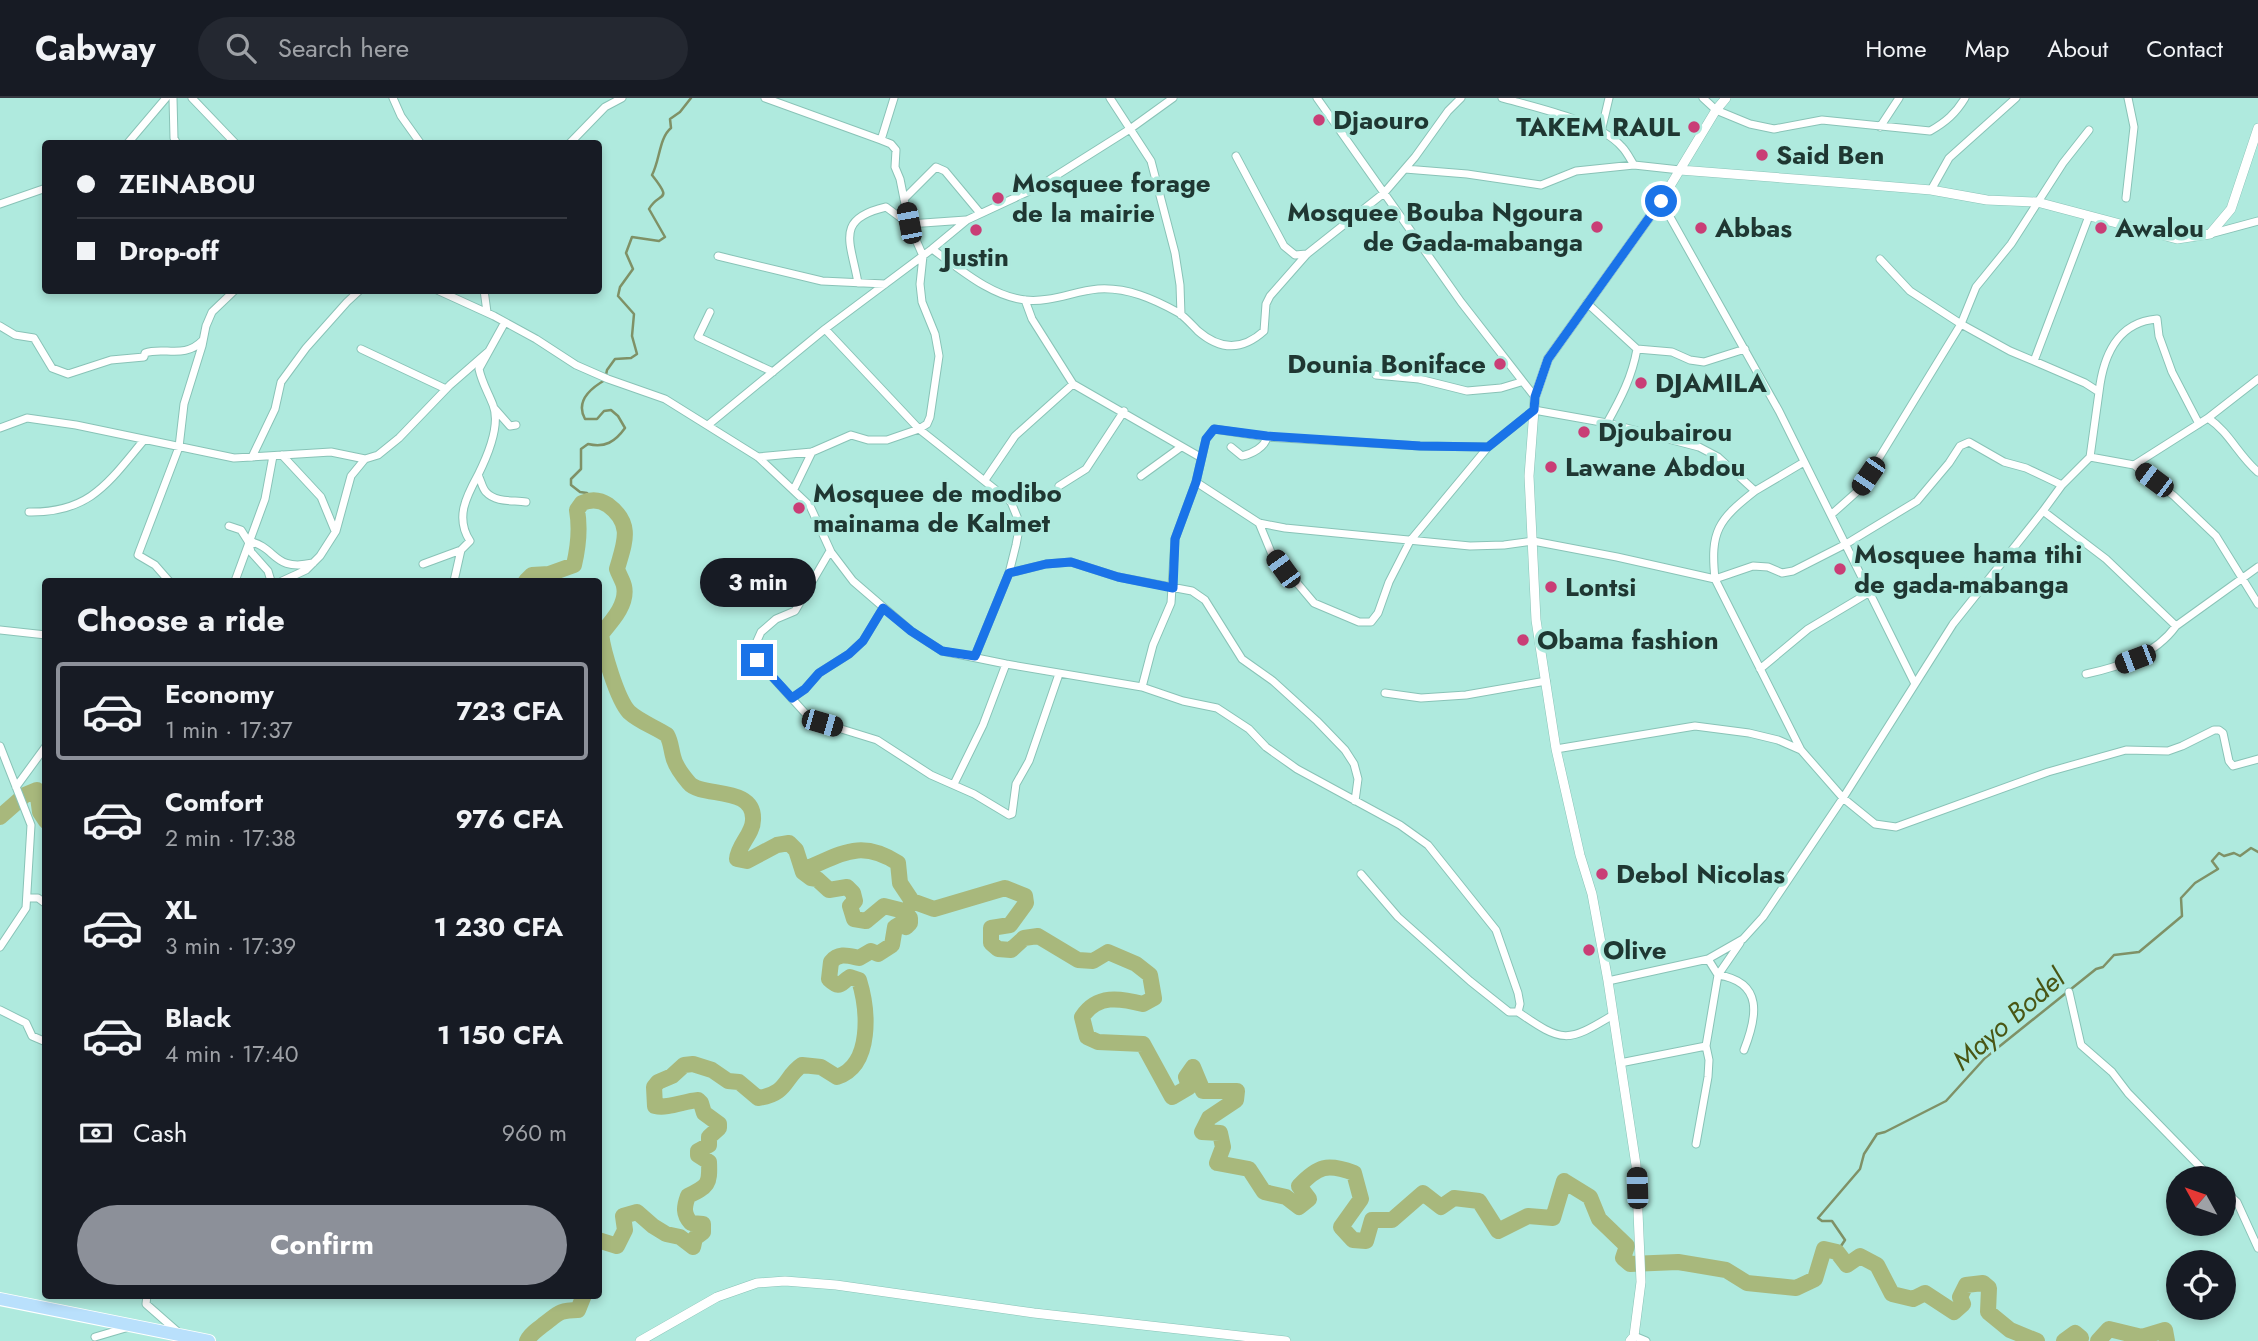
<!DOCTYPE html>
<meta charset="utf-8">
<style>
:root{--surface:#171b24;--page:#242831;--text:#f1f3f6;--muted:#9ea1a6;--line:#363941;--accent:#8c9099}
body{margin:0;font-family:Jost,sans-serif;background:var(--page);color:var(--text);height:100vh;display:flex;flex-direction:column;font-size:26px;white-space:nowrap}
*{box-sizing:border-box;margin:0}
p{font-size:23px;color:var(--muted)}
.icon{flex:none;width:38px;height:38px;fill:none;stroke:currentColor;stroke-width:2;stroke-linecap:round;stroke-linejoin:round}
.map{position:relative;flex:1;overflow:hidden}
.panel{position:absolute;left:42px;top:480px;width:560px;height:721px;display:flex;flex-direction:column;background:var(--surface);border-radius:7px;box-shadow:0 4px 10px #0003}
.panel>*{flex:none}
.banner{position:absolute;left:42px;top:42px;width:560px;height:154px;border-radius:7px;box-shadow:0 4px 10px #0003;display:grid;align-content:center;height:154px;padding:0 35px;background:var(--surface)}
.needle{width:46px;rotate:310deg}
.fabs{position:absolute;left:2166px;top:1068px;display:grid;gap:14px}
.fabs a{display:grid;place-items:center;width:70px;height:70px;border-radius:50%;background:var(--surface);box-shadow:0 4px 10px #0003;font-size:35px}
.end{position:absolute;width:32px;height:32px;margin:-16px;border:9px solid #1a73e8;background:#fff;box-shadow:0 0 0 4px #fff}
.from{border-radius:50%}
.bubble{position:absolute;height:49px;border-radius:24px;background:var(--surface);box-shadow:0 4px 10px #0003;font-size:23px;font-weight:700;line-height:49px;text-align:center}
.car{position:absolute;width:21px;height:42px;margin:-21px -10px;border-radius:9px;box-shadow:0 0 5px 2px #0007;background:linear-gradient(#222 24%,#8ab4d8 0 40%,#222 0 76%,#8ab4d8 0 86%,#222 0)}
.banner b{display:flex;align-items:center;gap:24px;height:66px;font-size:26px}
.banner b+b{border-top:2px solid var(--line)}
.banner i{width:18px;height:18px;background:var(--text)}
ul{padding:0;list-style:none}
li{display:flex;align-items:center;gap:21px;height:98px;margin:0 14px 10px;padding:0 21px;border:4px solid transparent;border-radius:7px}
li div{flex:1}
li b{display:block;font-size:26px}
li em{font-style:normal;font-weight:700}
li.selected{border-color:var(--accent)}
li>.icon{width:63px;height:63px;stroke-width:1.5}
h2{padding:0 35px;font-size:32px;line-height:84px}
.pay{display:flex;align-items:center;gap:18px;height:77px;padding:0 35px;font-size:26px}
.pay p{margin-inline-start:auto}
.action{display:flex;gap:14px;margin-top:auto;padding:14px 35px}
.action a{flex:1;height:80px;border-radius:42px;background:var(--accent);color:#fff;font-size:28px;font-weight:700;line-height:80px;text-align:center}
header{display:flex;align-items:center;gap:42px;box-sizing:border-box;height:98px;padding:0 35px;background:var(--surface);border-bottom:2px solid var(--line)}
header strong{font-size:33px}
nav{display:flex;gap:38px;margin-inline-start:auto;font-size:24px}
.search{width:490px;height:63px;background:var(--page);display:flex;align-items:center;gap:18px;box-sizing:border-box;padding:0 24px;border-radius:38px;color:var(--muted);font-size:26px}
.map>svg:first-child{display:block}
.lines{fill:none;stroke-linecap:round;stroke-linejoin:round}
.stream{stroke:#7f9166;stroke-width:2.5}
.river{stroke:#a8b87c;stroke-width:16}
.minor-casing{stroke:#89c3b7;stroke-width:9}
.tertiary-casing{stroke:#89c3b7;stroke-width:10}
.primary-casing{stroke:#fff;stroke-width:14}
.minor{stroke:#fff;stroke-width:7}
.tertiary{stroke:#fff;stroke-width:9}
.primary{stroke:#b9e0fc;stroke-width:12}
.route{stroke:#1a73e8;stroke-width:9}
.poi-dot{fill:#c93e76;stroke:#afeade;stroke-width:2.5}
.labels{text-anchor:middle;stroke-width:7;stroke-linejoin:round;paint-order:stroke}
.poi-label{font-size:26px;font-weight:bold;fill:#1f3732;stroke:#afeade;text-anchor:start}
.water-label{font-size:28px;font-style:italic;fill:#495614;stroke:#afeade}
</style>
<header>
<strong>Cabway</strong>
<div class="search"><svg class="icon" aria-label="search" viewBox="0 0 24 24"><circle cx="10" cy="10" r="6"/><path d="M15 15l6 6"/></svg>Search here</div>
<nav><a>Home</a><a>Map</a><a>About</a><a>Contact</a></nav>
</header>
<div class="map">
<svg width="2258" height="1243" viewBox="0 0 2258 1243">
<rect width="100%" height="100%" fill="#afeade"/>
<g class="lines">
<path class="stream" d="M593 402 587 395 580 394 571 387V381L581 371V351L588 346C605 350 615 344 625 330L618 318 611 312 604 313 597 321H585C575 303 591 290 605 282L607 272 615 261 631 260 637 256 632 238 634 216 618 198 620 189 633 171 626 155 632 139 659 143 665 139 649 111C659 93 674 105 652 77 660 62 659 40 671 30L670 21 680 14 691 0
M1837 1154 1845 1142 1832 1123H1822L1818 1120 1860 1071 1864 1056 1877 1036 1885 1034 1946 1003 1985 960 2096 871 2103 869 2114 857 2139 854 2182 818 2181 800 2195 785 2218 771 2212 763 2219 755 2224 758 2234 755 2240 758 2251 750 2258 754"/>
<path class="river" d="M526 483 532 477 549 476 574 467C578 450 580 429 577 412L582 405C591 401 599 401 608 407 634 426 624 446 617 471 619 477 623 483 624 488 628 506 612 523 601 536 603 553 617 601 629 614 640 624 655 629 667 637 671 644 671 651 673 658 675 668 683 678 689 685 701 700 755 687 753 722 753 736 738 747 737 761L747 763 777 747 789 745 796 752 803 774 811 780 817 781 829 792 847 789 853 795 855 803 850 808 854 821 866 823 884 808 904 813 910 820V825L906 829 900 826 895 829 892 847 878 856 871 853 859 860C849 858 839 854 831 864L829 881C841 892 840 885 850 879L859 882C868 911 873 967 837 979L821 969 802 967C784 979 788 996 758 1000L739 984 728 983 712 972 693 966 684 967 672 978 658 984 654 989 655 1008C668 1011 684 1003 698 1002L701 1005 704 1015 719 1026V1030L709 1039V1047L698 1053V1057L709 1064C710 1087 708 1088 688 1098 684 1109 683 1116 691 1125L703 1126V1134L695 1140 693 1149 680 1139 666 1136 653 1128 637 1114 623 1118 625 1132 617 1148 598 1142
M0 719 25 697 37 692 40 714 46 723
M803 772C841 757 859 740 898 765L900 785 912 803 934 811 1005 790 1025 798 1026 805 1010 827 991 830V845L998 851 1011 852 1024 840 1038 838 1078 862 1093 863 1108 854 1136 866 1150 877 1154 900 1143 906C1120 900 1097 896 1082 919L1087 939 1098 944 1143 946 1172 999 1189 989 1186 979 1193 969 1203 993H1237L1236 1002 1209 1020 1202 1034 1220 1035 1223 1049 1217 1065 1249 1071 1264 1094 1286 1099 1299 1109 1309 1101 1299 1088C1318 1068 1327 1065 1354 1075L1361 1101 1341 1129 1353 1142 1366 1143 1372 1122H1392L1423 1095 1441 1109 1454 1100 1479 1103 1498 1133 1528 1118 1553 1120 1564 1083 1590 1099 1599 1121 1627 1148 1623 1160 1630 1166 1678 1164 1726 1172 1747 1185 1796 1190 1815 1181 1824 1151 1837 1154 1847 1167 1860 1158 1877 1167 1892 1196 1913 1201 1925 1195 1954 1214 1963 1206 1960 1199 1966 1187 1983 1185 1989 1190 1988 1214 2010 1232 2037 1243
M527 1243C531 1235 536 1233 543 1227 558 1216 558 1212 578 1212L584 1197
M2064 1243 2075 1235 2081 1240 2080 1243
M2098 1243 2109 1231 2142 1239 2165 1232 2167 1243"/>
<defs>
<path id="minor" d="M173 0 174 40 177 46
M192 0 236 46
M393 0 401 18 421 46
M1110 0 1151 63 1175 155 1180 187 1181 217
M1317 0 1461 204 1535 299
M1502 0C1534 9 1600 23 1622 49 1627 54 1630 61 1634 67
M1703 0 1716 12 1750 26 1774 31 1822 22 1930 33C1946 24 1956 15 1965 0
M1880 29 1899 0
M1601 34 1609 0
M881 42 894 0
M127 46 166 0
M569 46 605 9 622 0
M1236 58 1284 148 1295 157 1307 156
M1405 71 1467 76 1541 87 1576 73 1634 67 1680 72
M1931 92 1949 60 2016 0
M2126 100 2134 29 2128 0
M904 101 936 69 945 73 980 115
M1661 103 1779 313 1915 586
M0 106 46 90
M2210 136 2258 123
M932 151C959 170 990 198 1025 202 1050 205 1074 193 1098 191 1127 189 1154 201 1179 215 1186 220 1192 227 1198 233 1221 253 1243 252 1264 233L1266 206 1270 198 1307 156 1384 95 1415 59 1448 13 1461 0
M718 158 822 183 885 186
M1880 161 1910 193 1961 226 2010 253 2034 263
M858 185C851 144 834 121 886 109L909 126 966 122
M437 192 494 218 536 241 576 267 608 281 665 301 758 359 810 408 831 454 853 483 911 533 942 553 1006 566 1142 589 1183 603 1217 610 1249 631 1266 649 1297 671 1400 727 1428 747 1496 832 1518 895 1520 906 1518 914H1509L1470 883 1398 819 1361 776
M484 192 487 214
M1025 202 1032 221 1073 286 1200 359
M1587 205 1637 251C1632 279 1621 300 1607 325
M710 214 698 239 773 274
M505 224 479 271C482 285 488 294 493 307 501 327 487 359 478 377 481 382 482 390 486 394 496 405 513 402 526 404
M0 228 15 237 34 240 52 270 68 276 111 262 144 259 145 255C164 248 184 262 203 242
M825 231 919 331 1011 404 1020 426 1016 447 1009 475 975 558
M361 251 446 291
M1637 251 1672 254 1690 262 1704 264 1745 251
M1376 277 1419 281 1467 293 1501 290 1521 284
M2099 294C2103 259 2117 224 2157 221L2159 238 2172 274 2199 326
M495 311 510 328 516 327
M2208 320C2230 335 2238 357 2258 374
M708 327 825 231 932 151 967 122 1038 89 1130 31 1173 0
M0 330 27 320 76 327 234 360 331 354 365 361
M1231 349 1242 358C1252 356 1265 349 1267 339
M1488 349 1534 312 1607 325 1699 349 1718 359 1755 393 1804 364
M282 357 321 399 335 433
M252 359 275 311 281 284 306 250 347 204 360 192
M758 359 812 354 851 337 868 342H887L919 331 927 326 930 319 939 258 935 236 922 204 920 186 923 158 909 126 900 81 895 69 896 52 891 46 881 42 765 0
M2090 359 2134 367 2208 320 2258 281
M2134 367 2174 398 2216 438 2258 506
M1141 378 1181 349
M985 382 1015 338 1073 286
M1196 384 1259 425 1285 430 1470 448 1504 447 1533 443 1617 459 1715 481 1801 652 1843 700 1875 726 1896 729 2048 674 2126 652 2168 653 2182 648 2214 632H2219L2223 635 2229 663 2233 668 2258 661
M1059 388 1086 371 1124 313
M794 391 812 354
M1755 393C1718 422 1710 433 1715 481L1753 468 1768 469 1782 475 1793 473 1846 446 1917 403 1949 365 1960 348 1969 344 2004 364 2026 370 2062 387
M2043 413 2106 461 2176 528
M29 414C90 415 108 385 144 342
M1832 416 1860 391 1961 226 1976 189 2011 146 2063 65 2089 32
M229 428 241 432 248 443 251 454 268 473 271 483
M248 443C278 449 272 474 313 465
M830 453 795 513 776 521 761 534 753 552 757 562 805 615 822 625 877 642 931 677 974 696 1009 717 1012 716 1016 686 1029 663 1059 576
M423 466 461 452
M1009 475 1046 466 1071 464 1118 479 1192 493 1205 502 1242 561 1273 583 1317 623 1345 652 1354 666 1358 681 1355 703
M169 483 155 467 138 457 139 454 179 349 184 306 202 248 206 228 212 214 235 192
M235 483 265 401 273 358
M282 483 306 472 320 458 336 433 351 378 365 361 378 357 399 340 450 287 489 253
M454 483 461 452 470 443C455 420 466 399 478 377
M0 532 46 537
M1760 571 1808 531 1870 494
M2086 576C2119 569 2155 557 2176 528L2258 469
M1142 589 1153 547 1171 505 1175 441 1196 384 1206 341 1214 331 1267 339 1420 348 1488 349 1410 443 1389 484 1378 515 1371 524H1359L1314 505 1271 454 1259 425
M1385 595 1421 600 1466 597 1546 583
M792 600 805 591 819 575 849 556 863 543 883 510
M0 648 31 727 26 810 0 849
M1556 651 1695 628 1749 635 1778 642 1801 652
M954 686 983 627 1006 566
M16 689 46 648
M27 800H38L46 806
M1708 861 1718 877C1764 884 1757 919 1744 952
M1608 883 1708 861 1743 841 1763 819 1843 700 1953 526 2043 413 2062 387 2090 359 2099 294 2085 285 2034 263 2089 118
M2069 894 2081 947 2112 974 2128 995 2211 1080
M0 912 26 925 32 938 46 944
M1518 914C1563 945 1567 945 1613 917
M1620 965 1706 948
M1696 1046 1708 979 1709 962 1706 948 1718 877 1740 845
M2224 1092 2237 1104 2258 1150
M147 1197 146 1206 179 1235
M1634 1238 1646 1243
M95 1239 129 1229"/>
<path id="tertiary" d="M1680 72 1859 86 1931 92 1987 102 2037 104 2177 141 2210 136 2231 111 2258 30
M640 1243 717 1199 757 1185 785 1183 836 1187 1034 1215 1286 1243
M1630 1243 1634 1238 1641 1184 1636 1067 1608 883 1592 796 1580 757 1556 651 1536 522 1529 378 1534 312 1535 299 1548 261 1661 103 1716 12 1726 0"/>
<path id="primary" d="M0 1201 209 1243"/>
</defs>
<use href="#minor" class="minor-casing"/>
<use href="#tertiary" class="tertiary-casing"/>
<use href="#primary" class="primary-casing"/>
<use href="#minor" class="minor"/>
<use href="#tertiary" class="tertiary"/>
<use href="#primary" class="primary"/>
</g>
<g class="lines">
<path class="route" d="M757 562 792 600 805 591 819 575 849 556 863 543 883 510 911 533 942 553 975 558 1009 475 1046 466 1071 464 1118 479 1173 490 1175 441 1196 384 1206 341 1214 331 1267 338 1420 348 1488 349 1534 312 1535 299 1548 261 1661 103"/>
</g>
<g class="poi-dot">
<circle cx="1319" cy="22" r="7"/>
<circle cx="1694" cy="29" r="7"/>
<circle cx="1762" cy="57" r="7"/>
<circle cx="998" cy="100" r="7"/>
<circle cx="1597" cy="129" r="7"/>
<circle cx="1701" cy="130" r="7"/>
<circle cx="2101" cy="130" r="7"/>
<circle cx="976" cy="132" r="7"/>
<circle cx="1500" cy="266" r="7"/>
<circle cx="1641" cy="285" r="7"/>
<circle cx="1584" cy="334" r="7"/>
<circle cx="1551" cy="369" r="7"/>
<circle cx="799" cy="410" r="7"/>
<circle cx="1840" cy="471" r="7"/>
<circle cx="1551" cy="489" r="7"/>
<circle cx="1523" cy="542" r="7"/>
<circle cx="1602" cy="776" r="7"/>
<circle cx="1589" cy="852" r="7"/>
</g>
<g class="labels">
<g class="poi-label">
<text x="1333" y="31">Djaouro</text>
<text x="1680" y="38" text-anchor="end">TAKEM RAUL</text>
<text x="1776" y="66">Said Ben</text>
<text x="1012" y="94">Mosquee forage<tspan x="1012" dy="30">de la mairie</tspan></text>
<text x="1583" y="123" text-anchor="end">Mosquee Bouba Ngoura<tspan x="1583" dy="30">de Gada-mabanga</tspan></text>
<text x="1715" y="139">Abbas</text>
<text x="2115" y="139">Awalou</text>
<text x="976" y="168" text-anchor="middle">Justin</text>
<text x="1486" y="275" text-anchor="end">Dounia Boniface</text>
<text x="1655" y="294">DJAMILA</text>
<text x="1598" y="343">Djoubairou</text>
<text x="1565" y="378">Lawane Abdou</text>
<text x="813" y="404">Mosquee de modibo<tspan x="813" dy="30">mainama de Kalmet</tspan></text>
<text x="1854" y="465">Mosquee hama tihi<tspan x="1854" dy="30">de gada-mabanga</tspan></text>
<text x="1565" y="498">Lontsi</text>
<text x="1537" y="551">Obama fashion</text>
<text x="1616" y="785">Debol Nicolas</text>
<text x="1603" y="861">Olive</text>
</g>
<g class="water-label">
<text transform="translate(2008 921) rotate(-41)" y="10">Mayo Bodel</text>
</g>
</g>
</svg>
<div class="fabs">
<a><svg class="needle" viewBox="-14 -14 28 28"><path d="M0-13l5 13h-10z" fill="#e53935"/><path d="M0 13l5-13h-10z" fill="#9ea1a6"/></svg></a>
<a><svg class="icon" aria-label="locate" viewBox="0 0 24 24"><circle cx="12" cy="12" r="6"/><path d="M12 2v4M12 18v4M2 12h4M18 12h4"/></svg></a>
</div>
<i class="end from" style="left:1661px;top:103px"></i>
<i class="end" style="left:757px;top:562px"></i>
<div class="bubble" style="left:700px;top:460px;width:116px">3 min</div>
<i class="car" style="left:909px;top:125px;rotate:349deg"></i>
<i class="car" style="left:1868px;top:378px;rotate:214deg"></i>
<i class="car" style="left:2154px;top:382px;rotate:307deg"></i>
<i class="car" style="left:1283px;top:471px;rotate:324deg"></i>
<i class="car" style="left:2135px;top:561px;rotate:249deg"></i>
<i class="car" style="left:822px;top:625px;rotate:106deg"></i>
<i class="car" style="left:1637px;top:1090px;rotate:358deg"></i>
<div class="banner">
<b><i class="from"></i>ZEINABOU</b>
<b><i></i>Drop-off</b>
</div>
<section class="panel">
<h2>Choose a ride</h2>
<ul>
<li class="selected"><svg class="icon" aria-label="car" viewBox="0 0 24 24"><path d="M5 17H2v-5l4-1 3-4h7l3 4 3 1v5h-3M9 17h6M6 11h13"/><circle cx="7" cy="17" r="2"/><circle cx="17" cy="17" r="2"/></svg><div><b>Economy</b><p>1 min · 17:37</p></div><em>723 CFA</em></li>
<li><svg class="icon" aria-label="car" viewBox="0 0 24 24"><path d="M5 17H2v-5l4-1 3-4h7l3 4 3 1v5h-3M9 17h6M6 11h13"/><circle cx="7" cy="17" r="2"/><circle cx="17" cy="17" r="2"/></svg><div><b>Comfort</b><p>2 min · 17:38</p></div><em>976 CFA</em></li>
<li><svg class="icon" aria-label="car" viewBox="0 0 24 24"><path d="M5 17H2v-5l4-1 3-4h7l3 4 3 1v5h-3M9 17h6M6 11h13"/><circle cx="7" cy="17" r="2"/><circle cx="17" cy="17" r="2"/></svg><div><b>XL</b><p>3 min · 17:39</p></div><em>1 230 CFA</em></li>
<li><svg class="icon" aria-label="car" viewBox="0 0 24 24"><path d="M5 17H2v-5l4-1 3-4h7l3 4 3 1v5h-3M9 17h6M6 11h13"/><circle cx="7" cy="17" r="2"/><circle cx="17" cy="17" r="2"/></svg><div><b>Black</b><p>4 min · 17:40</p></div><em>1 150 CFA</em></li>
</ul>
<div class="pay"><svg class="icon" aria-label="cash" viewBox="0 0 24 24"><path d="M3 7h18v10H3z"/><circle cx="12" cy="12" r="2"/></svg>Cash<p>960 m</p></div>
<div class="action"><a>Confirm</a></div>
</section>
</div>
